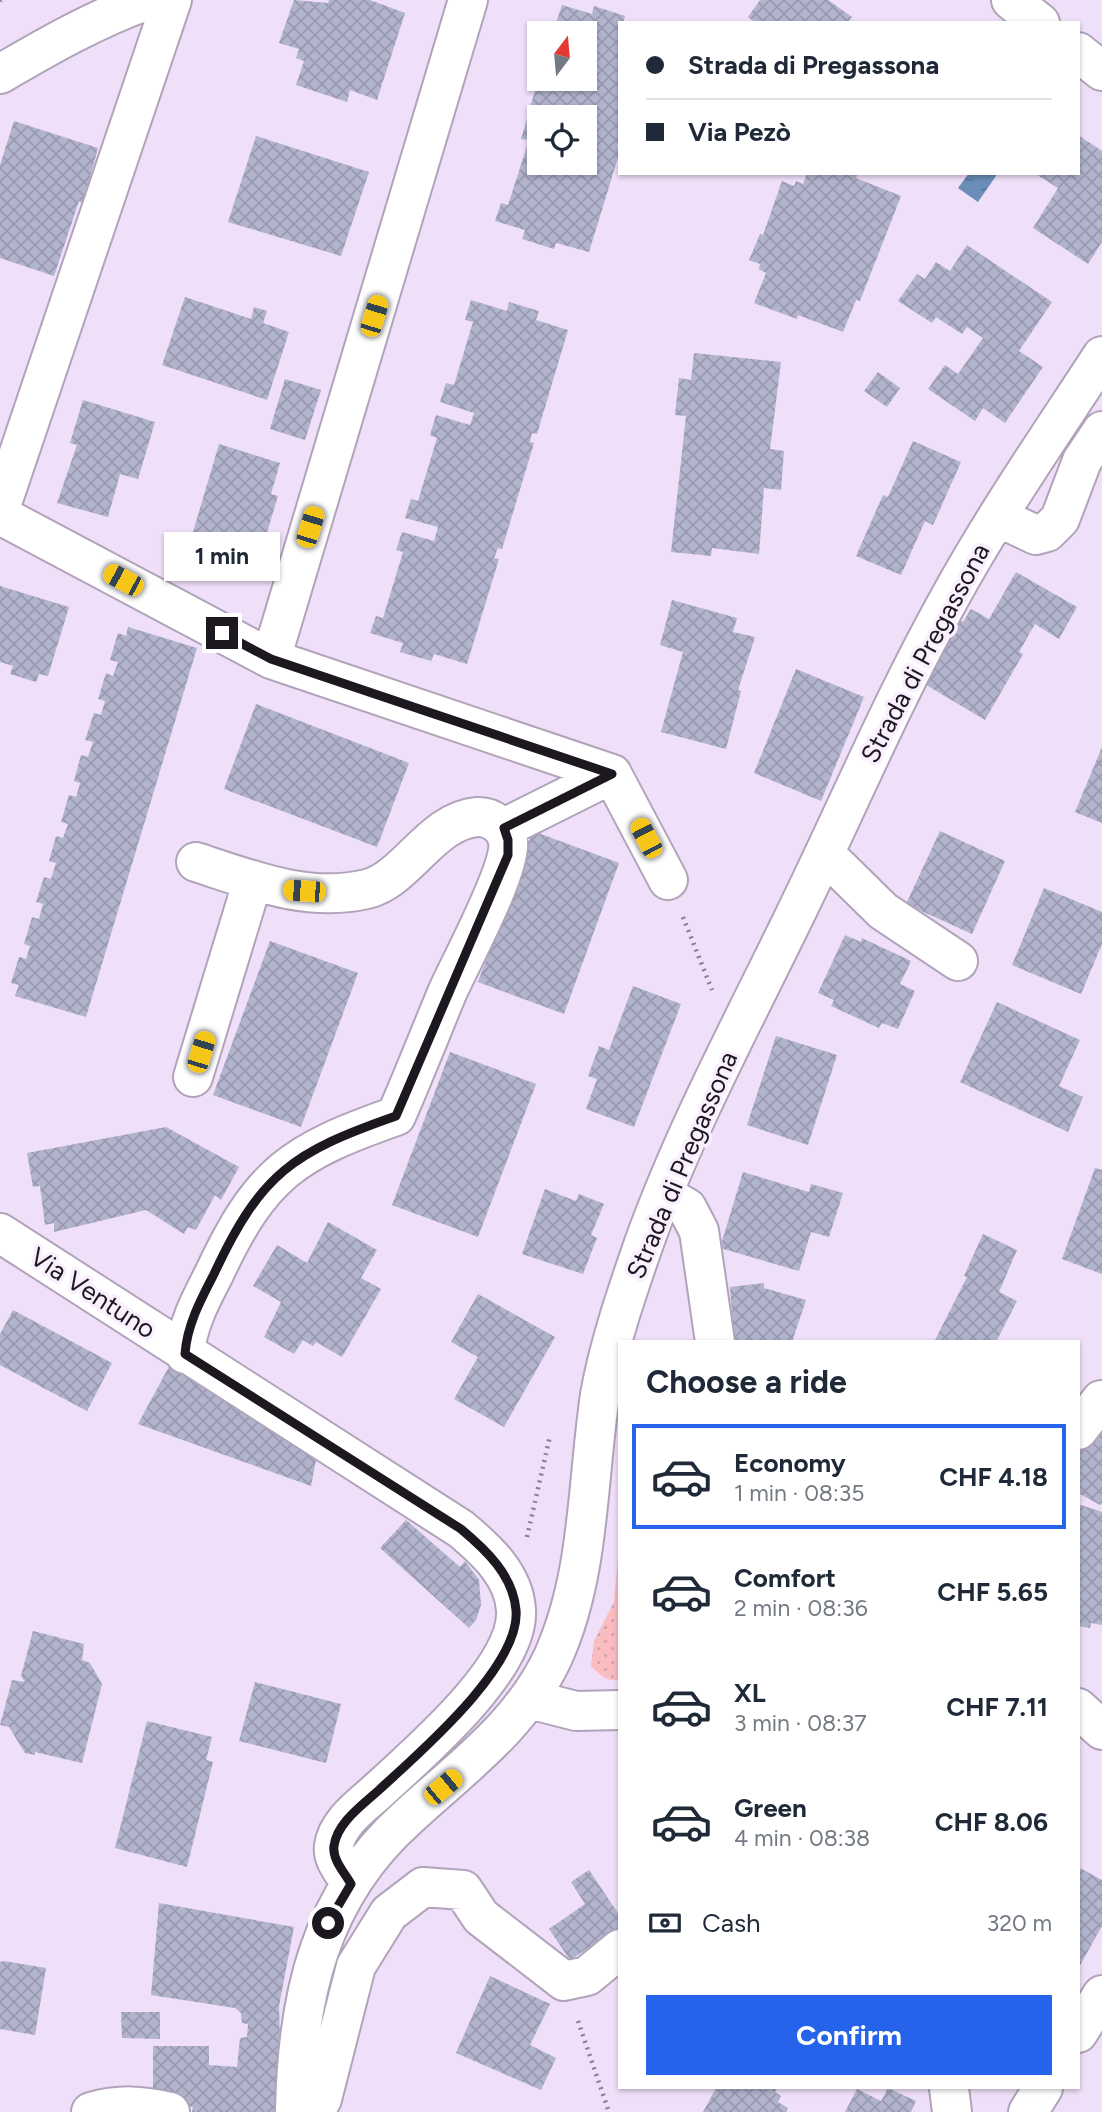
<!DOCTYPE html>
<meta charset="utf-8">
<style>
:root{--surface:#fff;--page:#f2f2f3;--text:#1f2937;--muted:#747a83;--line:#e0e1e3;--accent:#2563eb}
body{margin:0;font-family:Figtree,sans-serif;background:var(--page);color:var(--text);height:100vh;display:flex;flex-direction:column;font-size:26px;white-space:nowrap}
*{box-sizing:border-box;margin:0}
p{font-size:23px;color:var(--muted)}
.icon{flex:none;width:38px;height:38px;fill:none;stroke:currentColor;stroke-width:2;stroke-linecap:round;stroke-linejoin:round}
.map{position:relative;flex:1;overflow:hidden}
.side{position:absolute;left:618px;top:1340px;width:462px;height:749px;display:flex;flex-direction:column;background:var(--surface);border-radius:0px;box-shadow:0 2px 5px #0004}
.side>*{flex:none}
.guide{position:absolute;left:618px;top:21px;width:462px;height:154px;border-radius:0px;box-shadow:0 2px 5px #0004;display:grid;align-content:center;height:154px;padding:0 28px;background:var(--surface)}
.needle{width:46px;rotate:16deg}
.controls{position:absolute;left:527px;top:21px;display:grid;gap:14px}
.controls a{display:grid;place-items:center;width:70px;height:70px;border-radius:0px;background:var(--surface);box-shadow:0 2px 5px #0004;font-size:35px}
.end{position:absolute;width:32px;height:32px;margin:-16px;border:9px solid #1d1820;background:#fff;box-shadow:0 0 0 4px #fff}
.from{border-radius:50%}
.bubble{position:absolute;height:49px;border-radius:0px;background:var(--surface);box-shadow:0 2px 5px #0004;font-size:23px;font-weight:700;line-height:49px;text-align:center}
.car{position:absolute;width:21px;height:42px;margin:-21px -10px;border-radius:9px;box-shadow:0 0 5px 2px #0007;background:linear-gradient(#f5c518 24%,#345 0 40%,#f5c518 0 76%,#345 0 86%,#f5c518 0)}
.guide b{display:flex;align-items:center;gap:24px;height:66px;font-size:26px}
.guide b+b{border-top:2px solid var(--line)}
.guide i{width:18px;height:18px;background:var(--text)}
ul{padding:0;list-style:none}
li{display:flex;align-items:center;gap:21px;height:105px;margin:0 14px 10px;padding:0 14px;border:4px solid transparent;border-radius:0px}
li div{flex:1}
li b{display:block;font-size:26px}
li em{font-style:normal;font-weight:700}
li.active{border-color:var(--accent)}
li>.icon{width:63px;height:63px;stroke-width:1.5}
h2{padding:0 28px;font-size:32px;line-height:84px}
.pay{display:flex;align-items:center;gap:18px;height:77px;padding:0 28px;font-size:26px}
.pay p{margin-inline-start:auto}
.primary-button{display:flex;gap:14px;margin-top:auto;padding:14px 28px}
.primary-button a{flex:1;height:80px;border-radius:0px;background:var(--accent);color:#fff;font-size:28px;font-weight:700;line-height:80px;text-align:center}
.map>svg:first-child{display:block}
.green{fill:url(#green-dots)}
.water{fill:url(#water-ripples)}
.building{fill:url(#building-cross-hatch)}
.lines{fill:none;stroke-linecap:round;stroke-linejoin:round}
.minor-casing{stroke:#b1a3ba;stroke-width:42}
.path{stroke:#8a7f90;stroke-width:4.5;stroke-dasharray:2 5;stroke-linecap:butt}
.minor{stroke:#fff;stroke-width:38}
.route{stroke:#1d1820;stroke-width:9}
.labels{text-anchor:middle;stroke-width:7;stroke-linejoin:round;paint-order:stroke}
.street-label{font-size:26px;fill:#1d1820;stroke:#f9effe}
</style>
<div class="map">
<svg width="1102" height="2112" viewBox="0 0 1102 2112">
<defs>
<pattern id="green-dots" width="8" height="8" patternUnits="userSpaceOnUse" patternTransform="scale(1.75)"><rect width="8" height="8" fill="#f9bdc1"/><path d="M2 2h.1M6 6h.1" fill="none" stroke="#d5a2a6" stroke-width="1.8" stroke-linecap="round"/></pattern>
<pattern id="water-ripples" width="26" height="14" patternUnits="userSpaceOnUse" patternTransform="scale(1.75)"><rect width="26" height="14" fill="#6a8eb7"/><path d="M2 4q2-2 4 0t4 0M15 11q2-2 4 0t4 0" fill="none" stroke="#577394"/></pattern>
<pattern id="building-cross-hatch" width="8" height="8" patternUnits="userSpaceOnUse" patternTransform="scale(1.75)"><rect width="8" height="8" fill="#b2b4cd"/><path d="M0 0l8 8M0 8l8-8" fill="none" stroke="#999ab0"/></pattern>
</defs>
<rect width="100%" height="100%" fill="#efdff8"/>
<path class="green" d="M619 1547 620 1680C606 1682 600 1675 591 1666L594 1641 614 1602Z"/>
<path class="water" d="M969 173H998L978 202 958 188Z"/>
<path class="building" d="M294 0 328 3 329 0H370L405 13 377 100 350 90 347 102 296 85 304 61 296 58 299 49 279 43Z
M760 0H828L852 17 847 23H756L748 17Z
M562 5 592 14 594 6 625 16 623 23H620V136L617 146 620 151 589 252 556 243 554 249 522 239 525 230 495 221 501 203 508 205 529 140 521 139 527 119 539 123V163H584V117H560L530 107 536 88 545 91 549 79H584V33H563L565 25 556 23Z
M14 121 98 148 83 203 79 201 54 276 0 258V165Z
M1078 135 1102 151V242L1088 264 1033 228 1058 188 1034 173H1078Z
M256 136 369 172 341 256 228 222Z
M807 173H858L856 178 901 196 860 301 856 300 843 332 798 315 797 319 754 303 766 273 759 269 760 264 749 260 760 234 763 235 782 181 794 186 796 181 803 184Z
M967 245 1052 302 1019 351 1043 367 1005 423 983 408 975 421 928 389 945 365 958 374 983 338 967 327 962 334 936 317 932 323 898 301 917 274 925 279 936 262 950 271Z
M185 297 251 319 254 307 267 311 263 323 289 332 267 400 162 365Z
M471 300 507 311 509 302 539 311 536 320 568 330 537 434 532 433 530 442 534 443 502 549 498 548 494 558 499 559 467 664 434 654 431 661 400 652 403 643 370 633 376 616 383 618 403 552 396 550 402 532 434 541 438 527 405 518 411 499 418 501 437 438 430 435 436 415 470 425 474 413 440 402 446 383 454 385 473 322 465 320Z
M694 353 781 362 770 449 784 451 781 490 764 488 759 554 712 548 711 556 671 552 686 416 675 415 679 378 691 380Z
M878 372 900 388 887 407 864 391Z
M285 379 321 390 305 440 270 429Z
M83 400 155 422 138 479 120 474 108 517 57 503 77 445 70 443Z
M913 441 961 462 933 525 925 521 901 575 856 556 883 495 888 497Z
M219 444 280 463 271 494 278 496 256 569 188 549Z
M1016 572 1077 607 1059 639 1035 624 1019 652 1023 654 985 720 921 682 958 619 963 622 971 609 989 619Z
M0 586 69 607 48 676 39 674 36 682 10 674 13 666 0 662Z
M672 600 737 618 733 632 755 637 738 690 741 691 726 749 661 732 683 652 660 645Z
M128 627 197 648 86 1017 15 996 19 985 11 983 19 957 26 959 30 946 24 944 32 917 39 919 43 904 36 902 44 877 51 879 56 863 49 861 56 836 63 838 68 824 61 822 69 795 76 797 80 783 74 781 81 755 88 757 93 742 85 740 94 713 101 715 105 701 98 699 106 673 113 676 118 662 110 660 118 633 126 636Z
M796 669 864 697 821 801 754 773Z
M256 704 409 763 377 847 224 789Z
M1102 747V823L1075 812Z
M533 831 619 863 564 1014 478 982Z
M940 831 1005 861 972 934 906 904Z
M1044 888 1102 912V944L1081 994 1012 965Z
M845 935 861 942 862 938 911 961 900 984 915 991 898 1029 882 1023 879 1028 831 1006 834 1000 818 993Z
M270 941 358 973 301 1127 213 1095Z
M633 986 681 1004 634 1127 586 1109 597 1079 588 1076 599 1046 609 1050Z
M997 1002 1080 1040 1059 1086 1083 1097 1068 1132 960 1082Z
M776 1036 837 1055 808 1145 747 1125Z
M450 1052 536 1084 478 1237 392 1205Z
M166 1127 239 1167 221 1200 215 1195 196 1230 188 1227 184 1234 146 1210 54 1232V1223L45 1225 40 1186 33 1187 27 1153Z
M1095 1168 1102 1170V1274L1062 1259Z
M743 1172 809 1192 811 1184 843 1193 829 1237 811 1232 799 1271 720 1248Z
M545 1189 576 1201 579 1194 604 1204 591 1235 597 1238 583 1274 522 1254Z
M328 1222 377 1250 361 1278 381 1289 342 1357 316 1342 313 1346 303 1340 294 1354 264 1337 281 1302 253 1286 277 1245 307 1263Z
M983 1234 1017 1250 999 1292 1017 1301 997 1340 1002 1342H934L967 1277 964 1276Z
M764 1283V1288L806 1300 792 1342H734L730 1287Z
M478 1294 555 1337 504 1427 454 1399 478 1357 451 1342Z
M13 1310 112 1363 87 1411 0 1365V1334Z
M172 1361 317 1455 311 1486 138 1424Z
M1102 1412V1503L1100 1505 1078 1493V1438Z
M1078 1504 1102 1512V1625L1091 1623 1090 1628 1078 1626Z
M406 1520 460 1567 465 1561 479 1580 481 1605 476 1620 469 1628 380 1548Z
M33 1631 84 1644 82 1660 90 1663 102 1684 82 1763 35 1752V1755L25 1753 9 1727 0 1725 12 1680 25 1682 21 1676Z
M255 1682 341 1704 326 1763 239 1741Z
M147 1721 212 1737 206 1760 213 1762 187 1867 115 1848Z
M1078 1867 1102 1880V1926L1078 1969Z
M589 1870 620 1916V1927L570 1960 549 1929 585 1904 571 1882Z
M159 1903 294 1927 279 2006 280 2038 286 2037 279 2112H192L193 2107 153 2099V2046H209V2065L237 2067 240 2038 247 2037 248 2024 242 2023 241 2013 235 2008 151 1995Z
M4 1961 46 1968 35 2035 0 2029V1962Z
M490 1976 550 2004 530 2045 556 2058 541 2090 456 2053Z
M121 2012H160V2039L122 2038Z
M716 2088H777L775 2092 781 2096 778 2102 788 2108 786 2112H703Z
M888 2088 916 2101 911 2112H845L857 2089 881 2101Z"/>
<g class="lines">
<defs>
<path id="minor" d="M1011 0 1040 23
M1078 52 1102 71
M0 74C48 46 95 19 148 0
M0 509 172 0
M0 515 271 659 612 774 668 880
M998 517 1036 535 1047 532 1060 519 1082 461 1102 431
M271 659 468 0
M504 828 612 774
M825 854 883 911 958 961
M193 1077 253 880
M663 1194 687 1208 699 1231 715 1342
M0 1233 461 1529C486 1550 514 1575 516 1610 520 1667 419 1753 380 1789 364 1804 337 1822 334 1846 332 1860 344 1872 351 1884
M185 1354C187 1325 201 1299 214 1274 261 1173 293 1152 396 1116 414 1075 430 1034 447 993 460 963 512 869 508 841 506 827 491 816 477 817 431 821 407 879 367 889 308 903 251 880 196 862
M1078 1430 1101 1400
M529 1699 576 1711 620 1710
M1078 1708 1102 1730
M1078 2033 1102 1995
M949 2088 952 2112
M91 2112C119 2104 142 2105 170 2112
M295 2112C297 1998 319 1896 408 1817 462 1767 521 1726 553 1657 590 1575 587 1483 600 1395 609 1344 627 1292 644 1243 684 1132 741 1026 793 919 845 813 891 703 949 599 995 515 1050 436 1102 356
M315 2112 322 2099 356 1966 389 1913 423 1887 463 1890 481 1917 564 1981 587 1976 620 1949
M1028 2112 1043 2088"/>
</defs>
<use href="#minor" class="minor-casing"/>
<path class="path" d="M0 1 1 0
M683 917 712 990
M527 1537 550 1436
M578 2021 609 2112"/>
<use href="#minor" class="minor"/>
</g>
<g class="lines">
<path class="route" d="M222 633 271 659 612 774 504 828 508 840V855L396 1116C293 1152 261 1173 214 1274 201 1299 187 1325 185 1354L461 1529C486 1550 513 1575 516 1610 521 1666 419 1753 380 1789 364 1804 337 1822 334 1846 332 1859 344 1872 351 1884L328 1923"/>
</g>
<g class="labels">
<g class="street-label">
<text transform="translate(925 653) rotate(-62)" y="9">Strada di Pregassona</text>
<text transform="translate(682 1165) rotate(-67)" y="9">Strada di Pregassona</text>
<text transform="translate(93 1293) rotate(33)" y="9">Via Ventuno</text>
</g>
</g>
</svg>
<div class="controls">
<a><svg class="needle" viewBox="-14 -14 28 28"><path d="M0-13l5 13h-10z" fill="#e53935"/><path d="M0 13l5-13h-10z" fill="#747a83"/></svg></a>
<a><svg class="icon" aria-label="locate" viewBox="0 0 24 24"><circle cx="12" cy="12" r="6"/><path d="M12 2v4M12 18v4M2 12h4M18 12h4"/></svg></a>
</div>
<i class="end from" style="left:328px;top:1923px"></i>
<i class="end" style="left:222px;top:633px"></i>
<div class="bubble" style="left:164px;top:532px;width:116px">1 min</div>
<i class="car" style="left:374px;top:316px;rotate:17deg"></i>
<i class="car" style="left:310px;top:527px;rotate:17deg"></i>
<i class="car" style="left:123px;top:580px;rotate:298deg"></i>
<i class="car" style="left:646px;top:838px;rotate:332deg"></i>
<i class="car" style="left:304px;top:891px;rotate:274deg"></i>
<i class="car" style="left:201px;top:1052px;rotate:17deg"></i>
<i class="car" style="left:443px;top:1787px;rotate:50deg"></i>
<div class="guide">
<b><i class="from"></i>Strada di Pregassona</b>
<b><i></i>Via Pezò</b>
</div>
<section class="side">
<h2>Choose a ride</h2>
<ul>
<li class="active"><svg class="icon" aria-label="car" viewBox="0 0 24 24"><path d="M5 17H2v-5l4-1 3-4h7l3 4 3 1v5h-3M9 17h6M6 11h13"/><circle cx="7" cy="17" r="2"/><circle cx="17" cy="17" r="2"/></svg><div><b>Economy</b><p>1 min · 08:35</p></div><em>CHF 4.18</em></li>
<li><svg class="icon" aria-label="car" viewBox="0 0 24 24"><path d="M5 17H2v-5l4-1 3-4h7l3 4 3 1v5h-3M9 17h6M6 11h13"/><circle cx="7" cy="17" r="2"/><circle cx="17" cy="17" r="2"/></svg><div><b>Comfort</b><p>2 min · 08:36</p></div><em>CHF 5.65</em></li>
<li><svg class="icon" aria-label="car" viewBox="0 0 24 24"><path d="M5 17H2v-5l4-1 3-4h7l3 4 3 1v5h-3M9 17h6M6 11h13"/><circle cx="7" cy="17" r="2"/><circle cx="17" cy="17" r="2"/></svg><div><b>XL</b><p>3 min · 08:37</p></div><em>CHF 7.11</em></li>
<li><svg class="icon" aria-label="car" viewBox="0 0 24 24"><path d="M5 17H2v-5l4-1 3-4h7l3 4 3 1v5h-3M9 17h6M6 11h13"/><circle cx="7" cy="17" r="2"/><circle cx="17" cy="17" r="2"/></svg><div><b>Green</b><p>4 min · 08:38</p></div><em>CHF 8.06</em></li>
</ul>
<div class="pay"><svg class="icon" aria-label="cash" viewBox="0 0 24 24"><path d="M3 7h18v10H3z"/><circle cx="12" cy="12" r="2"/></svg>Cash<p>320 m</p></div>
<div class="primary-button"><a>Confirm</a></div>
</section>
</div>
